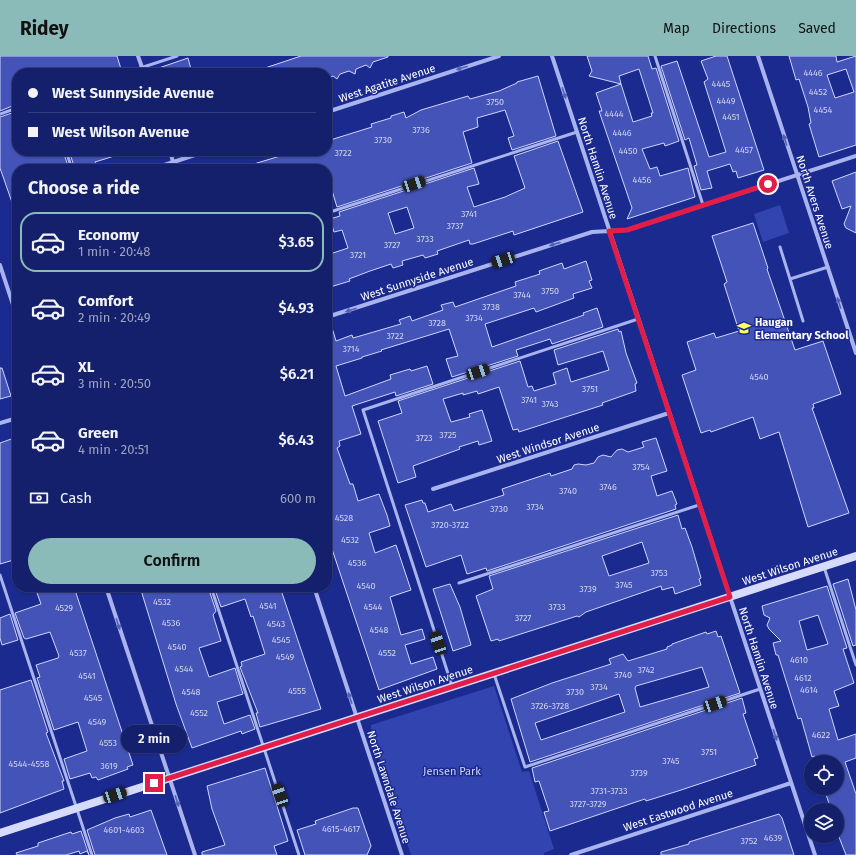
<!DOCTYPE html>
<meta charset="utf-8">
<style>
:root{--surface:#14206b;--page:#212d73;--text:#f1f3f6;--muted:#9da3c1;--line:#333e7e;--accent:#8bbbb9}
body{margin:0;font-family:"Fira Sans",sans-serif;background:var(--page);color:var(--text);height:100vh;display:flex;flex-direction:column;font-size:15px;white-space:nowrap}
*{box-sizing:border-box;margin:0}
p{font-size:13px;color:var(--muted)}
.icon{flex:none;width:22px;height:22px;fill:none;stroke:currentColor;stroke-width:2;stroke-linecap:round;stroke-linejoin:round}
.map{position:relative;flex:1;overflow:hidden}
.details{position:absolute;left:12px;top:108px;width:320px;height:428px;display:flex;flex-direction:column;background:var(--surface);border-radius:16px;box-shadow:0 1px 3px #0004,0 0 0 1px var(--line)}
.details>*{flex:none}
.banner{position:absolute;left:12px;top:12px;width:320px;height:88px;border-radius:16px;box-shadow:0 1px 3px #0004,0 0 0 1px var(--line);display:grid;align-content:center;height:88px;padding:0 16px;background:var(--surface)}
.buttons{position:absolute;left:804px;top:699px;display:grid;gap:8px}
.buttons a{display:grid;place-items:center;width:40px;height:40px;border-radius:50%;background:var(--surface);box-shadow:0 1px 3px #0004,0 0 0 1px var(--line);font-size:20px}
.end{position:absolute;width:18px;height:18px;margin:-9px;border:5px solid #e11d48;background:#fff;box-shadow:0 0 0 2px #fff}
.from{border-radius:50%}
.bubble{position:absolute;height:28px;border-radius:14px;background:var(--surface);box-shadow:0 1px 3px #0004,0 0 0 1px var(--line);font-size:13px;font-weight:600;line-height:28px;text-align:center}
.car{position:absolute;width:12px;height:24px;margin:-12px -6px;border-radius:5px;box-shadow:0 0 3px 1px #0007;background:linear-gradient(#222 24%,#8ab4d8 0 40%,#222 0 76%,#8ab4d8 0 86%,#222 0)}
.banner b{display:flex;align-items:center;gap:14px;height:38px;font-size:15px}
.banner b+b{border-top:1px solid var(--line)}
.banner i{width:10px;height:10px;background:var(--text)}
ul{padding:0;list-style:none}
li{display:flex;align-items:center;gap:12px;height:60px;margin:0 8px 6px;padding:0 8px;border:2px solid transparent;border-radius:16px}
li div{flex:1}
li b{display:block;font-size:15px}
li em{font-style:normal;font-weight:600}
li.selected{border-color:var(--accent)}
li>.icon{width:36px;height:36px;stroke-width:1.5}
h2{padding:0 16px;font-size:18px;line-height:48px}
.pay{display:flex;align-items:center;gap:10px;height:44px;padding:0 16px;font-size:15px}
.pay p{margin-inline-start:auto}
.primary-button{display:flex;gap:8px;margin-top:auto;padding:8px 16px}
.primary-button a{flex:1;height:46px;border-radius:24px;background:var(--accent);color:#111;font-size:16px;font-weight:600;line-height:46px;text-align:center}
header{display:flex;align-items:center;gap:24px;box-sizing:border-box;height:56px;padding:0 20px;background:var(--accent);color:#111}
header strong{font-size:19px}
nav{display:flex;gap:22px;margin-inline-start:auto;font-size:14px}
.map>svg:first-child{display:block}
.green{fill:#3244af}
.building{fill:#4453b7;stroke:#cfd6fa;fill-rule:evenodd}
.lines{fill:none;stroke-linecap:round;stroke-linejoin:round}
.lane{stroke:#a9b3ee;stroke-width:3}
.street{stroke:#a9b3ee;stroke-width:4}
.secondary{stroke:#d6dbfa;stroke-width:8}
.oneway{fill:#5461b5}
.route{stroke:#e11d48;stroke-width:5}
.labels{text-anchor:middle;stroke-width:3;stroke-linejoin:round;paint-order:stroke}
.number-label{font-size:9px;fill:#d0d4ed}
.street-label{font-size:11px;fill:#fff;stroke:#1b2a8f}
.poi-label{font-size:11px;font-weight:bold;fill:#fff;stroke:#1b2a8f;text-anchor:start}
.park-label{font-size:11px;fill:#cfd6fa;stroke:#1b2a8f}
</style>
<header>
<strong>Ridey</strong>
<nav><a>Map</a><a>Directions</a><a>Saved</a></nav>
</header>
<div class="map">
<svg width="856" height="799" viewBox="0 0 856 799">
<rect width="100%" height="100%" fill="#1b2a8f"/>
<path class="green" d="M780 149 789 177 763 186 754 158Z
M494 630 522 716 529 715 554 793 544 797V799H411L371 678V669Z"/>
<path class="building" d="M0 0H117L121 13 110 17H17V48L0 55Z
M301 0H388V1L373 6 370 12 366 9 356 13 355 18 349 15 340 18 337 23 333 20 328 22 327 17H257L256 15Z
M587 0H648L652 13 656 12 679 85 665 90 664 87 642 93 650 113 657 111 660 120 688 112 695 141 627 163 632 152 599 55H602L596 37 621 28 633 66 652 60 651 57H653L639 13 619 20 621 28 589 20 592 15Z
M716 0H727L764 114 738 122 736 115 733 116 730 108 707 115 712 132 701 134 694 110 697 109 689 82 685 84 661 10 677 5 709 101 726 96 704 26 708 23 701 5Z
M789 0H836L837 6 856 0V89L819 101 809 68 811 67 808 51 799 23 796 24ZM846 13 854 36 835 42 827 19Z
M188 2 192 17H150V15Z
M538 20 556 80 512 94 508 82 514 80 505 54 477 62 478 71 463 76 472 107 337 151 327 118V113H247V110L297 95H327V85L372 71 371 68 391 62V60L404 56 406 62 421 54 468 40 470 43 499 35 517 27V26Z
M15 56 17 61V95H63L69 113H17V155H15L0 112V61Z
M558 85 583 156 514 179 513 175 473 188H470L469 184 437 195 438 198 425 202 423 199 402 205 403 209 393 212 391 208 370 215 349 223 350 225 327 232V199L348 192 342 174 334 176 330 163 340 160 339 156 474 112 479 128 467 131 474 151 505 141 525 132 514 100ZM407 151 414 172 395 178 388 157Z
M69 95H124V97L95 106 96 109 83 113H75Z
M856 116V177L846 172 844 168 851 150 842 153 832 125Z
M753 167 768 212 767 213 795 294 823 285 841 338 813 348 814 352H812L849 457 808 471 779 376 760 383 753 361 711 376 710 374 701 377 682 319 696 314 687 286 714 277 716 282 739 275 724 228 727 226 712 180Z
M586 205 592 224 589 225 592 232 573 238 574 242 536 256 534 252 485 268 492 291 584 259 583 257 597 252 603 271 552 288 550 283 516 294 518 300 452 321 446 303 458 300 449 273 381 294 382 295 362 301V302L336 310 345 340 391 323 390 319 410 313 411 315 427 310 433 328 396 340 395 336 352 350 361 378 339 385 340 390 337 392 350 428H353L358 445 379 438 387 459 390 470 369 477 375 497 396 489 411 534 390 541 401 579 422 573 425 583 405 589 411 608 433 601 437 613 379 634 327 478V265H330L336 285 352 279 353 282 401 268 399 264 410 260 412 265 443 254 441 249 453 246 455 251 516 230 515 226 540 218 539 215 562 207 564 213Z
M618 273 619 276 621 275 626 297 637 327 635 328 636 335 602 347 603 349 519 376 518 373 513 374 499 331 478 338 477 335 463 339V337L443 343 451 366 470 361 469 358 482 354 492 385 479 389 478 385 459 391 460 393 413 410 416 421 398 427 378 365 402 357 398 345 520 305 528 331 532 330 534 335 556 328 553 317 567 312 571 326 609 314 603 295 558 309 554 294Z
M0 312H2L11 340 0 343Z
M17 381V503L0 508V387Z
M656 382 667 415 651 420 657 440 672 435 677 448 675 449 676 453 487 515 486 512 467 518 461 499 426 511 405 449 422 444 423 447H425L428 456 451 448 454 455 504 439 502 433 550 417 551 420 572 413 574 409 578 408 586 409 594 407 598 401 603 399 611 401 617 394 622 393 628 396 644 391 642 386Z
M678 459 682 473 685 472 692 491 701 522 699 523 701 529 675 538 673 531 662 534 661 530 586 556 579 561 577 560 499 585 498 583 491 585 476 540 493 533 489 520ZM642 486 649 507 609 520 602 500Z
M848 523 856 554V589L853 590 833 528Z
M450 528 460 551 471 589 453 595 433 533Z
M827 530 847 592 843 593 854 627 834 635 839 650 829 653 838 684 856 678V702L845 706 856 738V799H846L837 776V754H831L824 732H837V706H816L815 700 812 701 801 662 798 663 778 599H776L773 587 781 585 769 573 767 569 770 562 764 559 762 550ZM818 559 828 588 807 594 799 565Z
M38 531H74L133 709 127 711 128 713 98 724 96 721 92 722 90 717 70 723 64 703 87 695 78 666 54 674 37 622 40 621 36 609 58 602 59 600 50 576 26 583 24 582 15 557 41 548 36 534 39 533Z
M140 531H208L216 555 213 559 221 585 199 592 209 621 235 612 243 638 217 646 224 668 250 659 255 673 242 678 241 675 192 692 176 648Z
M214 531H280L321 653 260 671 256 657H258L240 611 242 610 241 606 265 598 253 560 251 561 245 543 221 551Z
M10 558 18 584 2 589 0 582V562Z
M716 575 718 581 721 580 740 637 530 706 511 643 552 627 611 608 609 603 623 598 628 605 667 593V591L672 589V588L706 576 707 578ZM702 611 709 631 640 651 635 632 636 630ZM619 638 625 656 541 684 535 667Z
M31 624 48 676 46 677 64 725H62L64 733 0 757V634Z
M742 642 746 657 743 658 758 702 754 703 756 709 678 735 646 745 645 743 627 749 550 775 544 756 549 755 539 725 535 726 532 712Z
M265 712 288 785 274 790 277 799H202V796L225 789 212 753 207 730Z
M353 752H358L371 790 367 799H305L297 774 316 768 315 765Z
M151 754 167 799H95L87 774 115 762 129 758 130 761Z
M779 758 782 762 794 799H661V796L689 788V786Z
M81 775 89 799 87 795 80 798 79 795 66 799H17L16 797 38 790V787L71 776 72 778Z"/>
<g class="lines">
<path class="lane" d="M655 0 703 149
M125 17 177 0
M0 58 17 52
M66 95 72 113
M327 157 577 76
M780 191 790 223 828 211
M790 223 803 265
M824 511 856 609
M0 519 92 799
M459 527 699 449
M211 531 299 799
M494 618 525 711 760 633
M452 630 363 354 638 263"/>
<path class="street" d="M138 0 144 17
M552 0 815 799
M758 0 856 297
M327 56 499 0
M170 95 175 113
M152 113 207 95
M0 209 17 261
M327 261 592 176 627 174 856 100
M0 367 17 362
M433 433 669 357
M106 531 195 799
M314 531 402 799
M571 799 791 727"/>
<path class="secondary" d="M0 777 856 500"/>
</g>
<defs><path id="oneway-solid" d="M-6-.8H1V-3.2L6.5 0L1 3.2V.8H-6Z"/></defs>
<g class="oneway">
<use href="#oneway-solid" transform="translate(462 12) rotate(162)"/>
<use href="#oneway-solid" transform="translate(564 37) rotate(72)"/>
<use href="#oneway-solid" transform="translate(785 84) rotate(-108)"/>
<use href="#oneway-solid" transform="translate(555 188) rotate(162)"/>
<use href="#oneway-solid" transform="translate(839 247) rotate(-108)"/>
<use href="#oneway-solid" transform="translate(351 254) rotate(162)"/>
<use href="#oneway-solid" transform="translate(118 568) rotate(72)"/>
<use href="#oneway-solid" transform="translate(350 642) rotate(-108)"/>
<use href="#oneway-solid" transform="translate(775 679) rotate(72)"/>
<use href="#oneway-solid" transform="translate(177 745) rotate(72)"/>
</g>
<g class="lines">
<path class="route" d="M154 727 730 541 609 175 627 174 768 128"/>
</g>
<defs>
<symbol id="school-bare" viewBox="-9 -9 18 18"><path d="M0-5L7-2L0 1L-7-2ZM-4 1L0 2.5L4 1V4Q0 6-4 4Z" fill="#fcff66" stroke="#1b2a8f" stroke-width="2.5" paint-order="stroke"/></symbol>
</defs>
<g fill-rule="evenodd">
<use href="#school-bare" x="734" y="262" width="20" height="20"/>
</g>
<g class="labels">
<g class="number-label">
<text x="813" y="20">4446</text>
<text x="721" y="31">4445</text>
<text x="818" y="39">4452</text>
<text x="726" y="48">4449</text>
<text x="495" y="49">3750</text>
<text x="823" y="57">4454</text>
<text x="614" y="61">4444</text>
<text x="731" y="64">4451</text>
<text x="421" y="77">3736</text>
<text x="622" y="80">4446</text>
<text x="383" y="87">3730</text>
<text x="744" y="97">4457</text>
<text x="628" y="98">4450</text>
<text x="343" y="100">3722</text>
<text x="642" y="127">4456</text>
<text x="469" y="161">3741</text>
<text x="455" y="173">3737</text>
<text x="425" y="186">3733</text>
<text x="392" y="192">3727</text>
<text x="358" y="202">3721</text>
<text x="550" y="238">3750</text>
<text x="522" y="242">3744</text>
<text x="491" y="254">3738</text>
<text x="474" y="265">3734</text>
<text x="437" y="270">3728</text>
<text x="395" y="283">3722</text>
<text x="351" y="296">3714</text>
<text x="759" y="324">4540</text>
<text x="590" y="336">3751</text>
<text x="529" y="347">3741</text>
<text x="550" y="351">3743</text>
<text x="448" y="382">3725</text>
<text x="424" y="385">3723</text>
<text x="641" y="414">3754</text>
<text x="608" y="434">3746</text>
<text x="568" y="438">3740</text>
<text x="535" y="454">3734</text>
<text x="499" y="456">3730</text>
<text x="344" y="465">4528</text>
<text x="450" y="472">3720-3722</text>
<text x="350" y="487">4532</text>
<text x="357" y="510">4536</text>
<text x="659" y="520">3753</text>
<text x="624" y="532">3745</text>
<text x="366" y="533">4540</text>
<text x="588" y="536">3739</text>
<text x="162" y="549">4532</text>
<text x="268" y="553">4541</text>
<text x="373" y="554">4544</text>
<text x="557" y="554">3733</text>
<text x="64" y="555">4529</text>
<text x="523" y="565">3727</text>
<text x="171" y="570">4536</text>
<text x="276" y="571">4543</text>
<text x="379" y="577">4548</text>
<text x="281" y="587">4545</text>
<text x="177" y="594">4540</text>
<text x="78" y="600">4537</text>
<text x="387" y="600">4552</text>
<text x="285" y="604">4549</text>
<text x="799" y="607">4610</text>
<text x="184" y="616">4544</text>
<text x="646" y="617">3742</text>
<text x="623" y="622">3740</text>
<text x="87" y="623">4541</text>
<text x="803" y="625">4612</text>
<text x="599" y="634">3734</text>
<text x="809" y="637">4614</text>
<text x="297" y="638">4555</text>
<text x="191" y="639">4548</text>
<text x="575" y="639">3730</text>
<text x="93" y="645">4545</text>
<text x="550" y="653">3726-3728</text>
<text x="199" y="660">4552</text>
<text x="97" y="669">4549</text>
<text x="821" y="682">4622</text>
<text x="108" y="690">4553</text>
<text x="709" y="699">3751</text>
<text x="671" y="708">3745</text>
<text x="29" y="711">4544-4558</text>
<text x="109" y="713">3619</text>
<text x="639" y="720">3739</text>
<text x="609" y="738">3731-3733</text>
<text x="588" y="751">3727-3729</text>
<text x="341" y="776">4615-4617</text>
<text x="124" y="777">4601-4603</text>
<text x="773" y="785">4639</text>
<text x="749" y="788">3752</text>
</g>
<g class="street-label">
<text transform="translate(387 27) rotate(-18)" y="4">West Agatite Avenue</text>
<text transform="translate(598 112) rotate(72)" y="4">North Hamlin Avenue</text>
<text transform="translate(815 146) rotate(72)" y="4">North Avers Avenue</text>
<text transform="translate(417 223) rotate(-18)" y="4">West Sunnyside Avenue</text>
<text transform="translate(548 387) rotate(-18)" y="4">West Windsor Avenue</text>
<text transform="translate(790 510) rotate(-18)" y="4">West Wilson Avenue</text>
<text transform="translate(759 602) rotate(72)" y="4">North Hamlin Avenue</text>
<text transform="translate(425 628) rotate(-18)" y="4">West Wilson Avenue</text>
<text transform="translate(389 731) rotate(72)" y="4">North Lawndale Avenue</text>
<text transform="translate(678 754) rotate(-18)" y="4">West Eastwood Avenue</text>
</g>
<g class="poi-label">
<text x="755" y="270">Haugan<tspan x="755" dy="13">Elementary School</tspan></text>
</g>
<g class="park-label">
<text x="452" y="719">Jensen Park</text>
</g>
</g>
</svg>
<div class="buttons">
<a><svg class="icon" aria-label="locate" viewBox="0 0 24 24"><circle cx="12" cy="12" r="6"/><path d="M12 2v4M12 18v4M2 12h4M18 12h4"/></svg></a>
<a><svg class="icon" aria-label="layers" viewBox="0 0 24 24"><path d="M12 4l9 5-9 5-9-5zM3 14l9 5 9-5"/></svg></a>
</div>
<i class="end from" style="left:768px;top:128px"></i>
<i class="end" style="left:154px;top:727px"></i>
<div class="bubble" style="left:121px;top:669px;width:66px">2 min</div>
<i class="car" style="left:414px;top:128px;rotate:72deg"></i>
<i class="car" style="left:503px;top:204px;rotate:252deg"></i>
<i class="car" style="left:478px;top:316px;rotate:72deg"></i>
<i class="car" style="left:438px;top:587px;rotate:342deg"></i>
<i class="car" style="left:715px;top:648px;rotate:71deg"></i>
<i class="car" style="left:115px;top:739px;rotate:72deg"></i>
<i class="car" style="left:280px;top:739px;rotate:341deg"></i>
<div class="banner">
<b><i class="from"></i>West Sunnyside Avenue</b>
<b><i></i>West Wilson Avenue</b>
</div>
<section class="details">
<h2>Choose a ride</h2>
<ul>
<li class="selected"><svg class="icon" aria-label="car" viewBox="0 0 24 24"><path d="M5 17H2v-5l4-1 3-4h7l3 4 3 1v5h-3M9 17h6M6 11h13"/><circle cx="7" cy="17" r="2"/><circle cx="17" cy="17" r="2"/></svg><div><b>Economy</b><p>1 min · 20:48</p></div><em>$3.65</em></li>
<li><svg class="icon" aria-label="car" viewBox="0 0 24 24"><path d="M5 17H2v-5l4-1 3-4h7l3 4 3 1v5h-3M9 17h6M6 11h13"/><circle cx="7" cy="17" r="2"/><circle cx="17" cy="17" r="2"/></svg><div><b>Comfort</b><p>2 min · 20:49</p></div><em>$4.93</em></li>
<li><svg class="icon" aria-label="car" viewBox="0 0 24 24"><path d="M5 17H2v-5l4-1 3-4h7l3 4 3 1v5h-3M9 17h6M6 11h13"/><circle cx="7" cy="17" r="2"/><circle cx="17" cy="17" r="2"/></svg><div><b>XL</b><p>3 min · 20:50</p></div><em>$6.21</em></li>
<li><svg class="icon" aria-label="car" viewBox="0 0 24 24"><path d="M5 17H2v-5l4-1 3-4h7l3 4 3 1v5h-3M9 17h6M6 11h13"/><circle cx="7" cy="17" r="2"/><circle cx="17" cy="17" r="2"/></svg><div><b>Green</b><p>4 min · 20:51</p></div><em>$6.43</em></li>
</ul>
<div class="pay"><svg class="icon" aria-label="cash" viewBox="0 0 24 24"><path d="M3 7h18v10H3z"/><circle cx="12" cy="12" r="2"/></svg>Cash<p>600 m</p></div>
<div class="primary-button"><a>Confirm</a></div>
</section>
</div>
